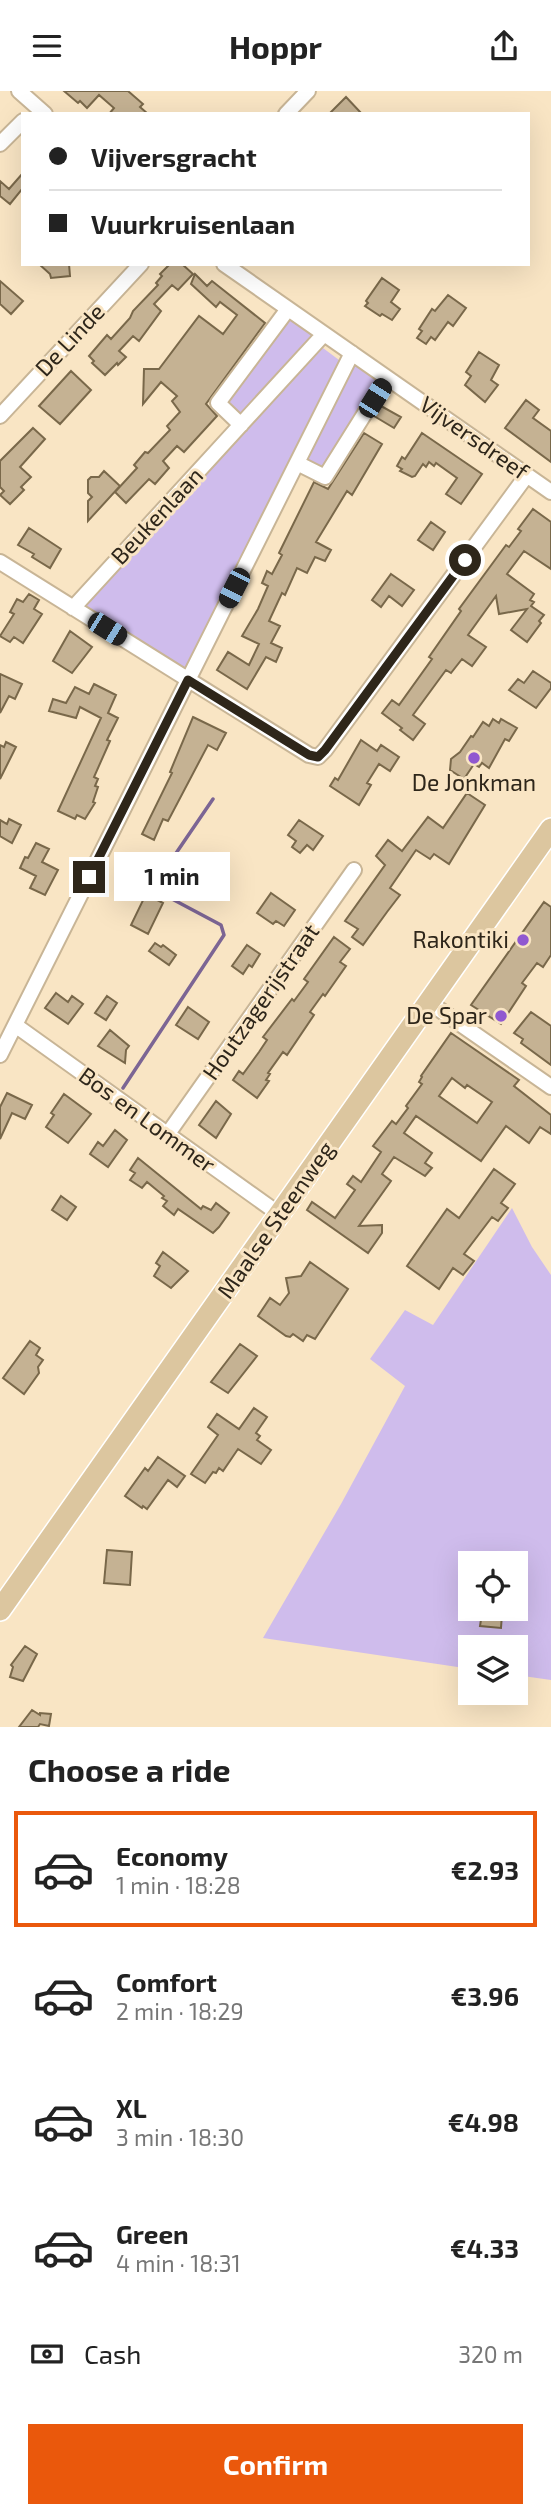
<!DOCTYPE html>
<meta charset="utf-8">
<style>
:root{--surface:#fff;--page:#f2f2f2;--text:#222;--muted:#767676;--line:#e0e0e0;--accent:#ea580c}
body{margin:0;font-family:"Exo 2",sans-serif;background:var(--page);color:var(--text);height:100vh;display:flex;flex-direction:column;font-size:26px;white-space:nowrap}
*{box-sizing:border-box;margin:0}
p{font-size:23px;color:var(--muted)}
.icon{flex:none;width:38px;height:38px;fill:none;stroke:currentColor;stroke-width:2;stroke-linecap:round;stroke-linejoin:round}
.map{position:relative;height:1636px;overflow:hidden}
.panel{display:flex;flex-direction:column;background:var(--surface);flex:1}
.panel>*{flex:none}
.top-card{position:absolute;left:21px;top:21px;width:509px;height:154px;border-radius:0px;box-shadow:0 7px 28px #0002;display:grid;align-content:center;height:154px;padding:0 28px;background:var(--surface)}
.tools{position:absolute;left:458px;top:1460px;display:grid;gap:14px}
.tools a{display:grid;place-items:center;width:70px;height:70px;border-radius:0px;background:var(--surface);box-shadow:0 7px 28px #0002;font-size:35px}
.end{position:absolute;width:32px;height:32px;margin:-16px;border:9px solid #2e261a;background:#fff;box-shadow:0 0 0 4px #fff}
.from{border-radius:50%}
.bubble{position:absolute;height:49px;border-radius:0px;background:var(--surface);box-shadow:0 7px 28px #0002;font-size:23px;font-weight:700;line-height:49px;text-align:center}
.car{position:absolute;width:21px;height:42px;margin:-21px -10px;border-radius:9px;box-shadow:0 0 5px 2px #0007;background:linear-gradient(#222 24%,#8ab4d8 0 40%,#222 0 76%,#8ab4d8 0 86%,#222 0)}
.top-card b{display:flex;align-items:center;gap:24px;height:66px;font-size:26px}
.top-card b+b{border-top:2px solid var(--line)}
.top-card i{width:18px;height:18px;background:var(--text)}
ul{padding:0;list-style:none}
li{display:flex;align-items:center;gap:21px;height:116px;margin:0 14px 10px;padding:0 14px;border:4px solid transparent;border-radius:0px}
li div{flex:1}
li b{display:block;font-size:26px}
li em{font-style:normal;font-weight:700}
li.current{border-color:var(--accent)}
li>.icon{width:63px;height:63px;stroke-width:1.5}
h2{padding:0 28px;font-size:32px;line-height:84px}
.pay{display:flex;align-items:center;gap:18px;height:77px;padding:0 28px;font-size:26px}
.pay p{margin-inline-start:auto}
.primary-button{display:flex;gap:14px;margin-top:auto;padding:14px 28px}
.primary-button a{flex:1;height:80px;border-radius:0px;background:var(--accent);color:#fff;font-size:28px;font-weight:700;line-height:80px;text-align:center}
header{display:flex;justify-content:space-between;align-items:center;height:91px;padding:0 28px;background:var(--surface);font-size:32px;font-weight:700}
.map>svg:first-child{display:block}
.green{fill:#cfbcec;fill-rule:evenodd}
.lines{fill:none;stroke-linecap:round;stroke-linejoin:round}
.stream{stroke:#7c6594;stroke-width:3.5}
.building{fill:#c5b293;stroke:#79684a;stroke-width:2;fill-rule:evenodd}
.minor-casing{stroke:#c8b596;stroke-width:18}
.primary-casing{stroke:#fff;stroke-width:24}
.minor{stroke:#fff;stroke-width:14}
.primary{stroke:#dcc69f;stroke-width:21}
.route{stroke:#2e261a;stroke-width:9}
.poi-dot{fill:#9058d0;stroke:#f9e5c4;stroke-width:2.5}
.labels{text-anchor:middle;stroke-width:6;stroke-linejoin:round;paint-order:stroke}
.street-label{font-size:23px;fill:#2e261a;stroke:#f9e5c4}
.poi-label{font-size:23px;fill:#2e261a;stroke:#f9e5c4;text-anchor:end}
</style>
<header><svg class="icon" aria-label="menu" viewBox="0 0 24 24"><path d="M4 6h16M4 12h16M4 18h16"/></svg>Hoppr<svg class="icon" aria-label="share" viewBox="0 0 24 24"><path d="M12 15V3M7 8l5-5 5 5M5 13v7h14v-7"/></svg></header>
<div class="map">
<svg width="551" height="1636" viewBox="0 0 551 1636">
<rect width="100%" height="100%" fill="#f9e5c4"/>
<path class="green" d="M288 229H293L312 242V248L242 324 228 317V310Z
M323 257 343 272 184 580 84 513Z
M358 274 375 283 376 295 325 376 321 378 306 370 305 363 353 275Z
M512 1117 532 1156 551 1184V1589L516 1584V1556H471V1578L263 1547 341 1413 405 1295 370 1268 405 1219 433 1234ZM471 1472H516V1517H471Z"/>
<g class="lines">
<path class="stream" d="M123 997 224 844 221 834 157 800 155 793 213 708"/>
</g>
<path class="building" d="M64 0H128L143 13 140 16 148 23H109L114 17 99 4 87 17 80 10 78 12Z
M346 6 362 23H329Z
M23 82V97L10 113 0 105V90L9 98Z
M39 173H69L70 185 51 187 50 183Z
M170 173H182L193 183 178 199 172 194 154 213 161 220 139 250 133 245 119 260 126 266 118 274 117 272 105 284 92 272 94 270 89 265 107 244 111 248 130 227 133 220 158 194 156 192 162 185 160 183Z
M195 183 207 195 212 190 265 232 206 313 217 325 184 361 177 355 163 370 169 377 155 393 149 388 126 412 115 401 137 377 134 374 145 361 148 362 170 339 167 335 180 321 172 310 177 305 161 291 143 313 144 278H159L199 225 223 243 237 224 220 211 216 216 191 193Z
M382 187 399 199 391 211 400 218 392 229 382 223 380 225 365 215 368 212 366 210Z
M0 190 23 210 11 223 0 213Z
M448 204 466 217 453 235 448 231 435 249 431 246 426 253 417 247 422 240 419 238 432 218 435 220Z
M479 261 499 274 491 289 498 294 485 311 465 294 471 285 466 281Z
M71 280 91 299 60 333 39 315Z
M526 309 539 319 533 327 551 340V371L505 337Z
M381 315 401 326 394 337 374 325Z
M33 337 45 348 20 376 31 386 21 396 24 399 10 413 0 404 4 400 0 396V370Z
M364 342 382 353 352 404 347 400 316 451 331 459 325 470 315 466 307 482 297 477 285 504 282 502 269 530 280 535 271 552 282 557 276 571 266 566 247 598 217 579 228 561 249 574 259 553 242 545 258 518 268 495 262 492 267 480 272 483 282 464 279 462 314 391 328 398Z
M422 342 482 383 461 413 446 403 457 387 436 372 434 375 429 371 426 376 423 373 415 385 412 386 400 380 402 378 397 375 402 366 405 368Z
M104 380 120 395 88 430V410L92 406 88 402V389L91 386H99Z
M533 418 551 431V478L524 460 507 483 534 503 530 509 534 511 531 515 544 524 539 530 541 532 527 551 511 539 527 518 499 523 496 505 468 544 486 556 472 575 462 568 451 582 446 579 413 624 425 633 413 649 400 639 402 637 382 622 392 609 399 614 432 568 429 566 461 520 459 518 506 454 509 456 521 440 518 438Z
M431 431 445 441 433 459 418 449Z
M29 437 61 458 50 477 32 466 34 463 18 454Z
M391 483 414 499 402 515 389 505 381 516 372 509Z
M29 503 39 509 34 518 42 523 23 552 14 546 10 551 0 545 14 523 10 521 17 508 23 511Z
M70 540 92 556 72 582 53 570Z
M533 580 551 592V597L536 617 509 599 518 588 524 592Z
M0 583 22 593 15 608 9 605 0 622Z
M94 593 116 604 108 622 118 627 107 649 110 650 94 686 98 688 95 695 98 696 93 711 95 712 85 728 77 724 75 728 58 720 101 627 80 616 76 627 49 620 53 608 66 612 75 596 89 603Z
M193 626 226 642 217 659 208 654 168 730 163 728 154 749 142 743 172 682 170 681Z
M493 628 499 632 501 628 517 637 509 650 505 648 489 677 482 672 479 676 474 673 464 688 450 679 451 668 460 661 471 645 473 646 483 631 489 635Z
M361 649 377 660 381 654 399 666 390 680 379 673 367 692 371 694 359 714 330 695 335 687 338 689Z
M6 651 16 656 0 688V654L4 656Z
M467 702 485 714 449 773 434 763 430 768 416 759 390 797 400 804 387 821 363 854 352 846 358 838 345 830 385 774 376 765 388 749 402 760 428 726 443 737Z
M9 728 21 734 12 752 0 745V729L7 733Z
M299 729 323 745 313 759 307 754 300 762 292 756 296 750 288 744Z
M36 752 49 758 42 771 58 779 45 804 30 797 36 785 20 777 25 766 28 767Z
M137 775 147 780 128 807 125 803Z
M271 802 295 819 284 835 276 830 273 833 257 822Z
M146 803 163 812 148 843 131 834Z
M544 811 551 816V864L543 876 537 872 522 892 526 895 501 933 471 914Z
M334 846 350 858 340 871 346 875 325 905 323 903 310 921 314 924 287 964 283 961 268 982 270 983 266 989 269 990 257 1007 233 989 239 980 243 983 259 961 267 949 263 946 292 908 294 910 308 891 304 888Z
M155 852 161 856 163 854 176 864 169 874 149 860Z
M247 854 260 863 252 876 249 874 243 883 232 875Z
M56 902 68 911 72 905 83 913 68 933 45 917Z
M107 905 117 912 106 929 95 922Z
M188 916 209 931 198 948 176 934Z
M531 921 551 935V974L521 952 523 948 514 942Z
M110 939 129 955 126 959 125 972 98 955Z
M451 942 519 989 514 995 551 1024V1043L540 1036 529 1052 506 1035 481 1070 416 1025 404 1042 432 1062 425 1072 432 1077 425 1085 394 1066 382 1083 391 1090 359 1135 382 1134V1142L368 1162 307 1119 312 1111 335 1127 355 1099 347 1093 353 1085 361 1091 381 1061 373 1055 392 1030 396 1033 408 1017 406 1015 422 993 419 991 422 986 421 985ZM452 987 465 997 467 994 492 1011 477 1032 439 1005Z
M7 1002 32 1014 25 1028 12 1022 0 1048V1016Z
M64 1003 91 1023 68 1052 46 1036 54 1024 51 1022Z
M216 1010 231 1023 216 1047 199 1034Z
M115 1039 127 1049 108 1076 90 1063 98 1051 103 1055Z
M138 1067 201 1118 203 1115 211 1119 216 1112 229 1122 219 1136 213 1142 178 1118 174 1124 163 1115 167 1110 162 1107 164 1105 147 1091 142 1097 130 1089 135 1082 130 1079Z
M494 1078 515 1093 501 1112 508 1117 498 1130 492 1126 464 1163 474 1170 463 1184 453 1177 439 1198 407 1175 447 1118 459 1127Z
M61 1105 76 1116 67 1129 52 1119Z
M163 1161 188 1180 171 1197 154 1185 160 1175 156 1172Z
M310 1171 348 1198 315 1248 307 1244 303 1250 293 1243 290 1246 286 1245 258 1225 270 1207 280 1214 289 1202 286 1187 301 1185Z
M30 1250 40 1257 36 1264 43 1269 38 1276 39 1282 24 1303 3 1287Z
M240 1253 257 1265 228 1302 211 1291Z
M254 1317 267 1326 256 1342 260 1345 257 1349 271 1359 261 1373 238 1358 223 1380 219 1377 216 1382 213 1381 205 1392 191 1383 218 1344 208 1336 217 1323 239 1338Z
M158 1366 185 1385 177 1396 168 1389 147 1418 143 1415 142 1417 125 1405 145 1377 148 1380Z
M107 1459 132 1461 130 1494 104 1492Z
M482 1522 502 1523 501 1537 480 1535Z
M25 1555 37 1563 23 1590 10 1586 13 1576 11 1574Z
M32 1619 40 1624V1622L51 1623 49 1635 40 1633 38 1636H19Z"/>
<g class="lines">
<defs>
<path id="minor" d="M19 0 45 23
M286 23 308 0
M0 53 23 30
M224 173 551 401
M0 325 141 173
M241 334 218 312 288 218
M297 372 325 386 387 287
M0 471 309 664 318 666 325 659 527 384
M73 517 324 243
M430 912 551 996
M15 934 279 1123
M0 964 352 262
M167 1044 354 779"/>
<path id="primary" d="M0 1519 551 738"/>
</defs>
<use href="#minor" class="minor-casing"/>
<use href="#primary" class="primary-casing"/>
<use href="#minor" class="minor"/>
<use href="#primary" class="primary"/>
</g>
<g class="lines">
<path class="route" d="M89 786 188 589 309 664 318 666 325 659 465 469"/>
</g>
<g class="poi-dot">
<circle cx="474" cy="667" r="7"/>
<circle cx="523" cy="849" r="7"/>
<circle cx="501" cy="925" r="7"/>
</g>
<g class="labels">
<g class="street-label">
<text transform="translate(70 249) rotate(-47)" y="8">De Linde</text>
<text transform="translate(474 347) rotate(35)" y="8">Vijversdreef</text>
<text transform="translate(157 425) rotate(-47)" y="8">Beukenlaan</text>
<text transform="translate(261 911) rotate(-55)" y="8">Houtzagerijstraat</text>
<text transform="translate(147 1029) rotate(36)" y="8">Bos en Lommer</text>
<text transform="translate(276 1129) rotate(-55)" y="8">Maalse Steenweg</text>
</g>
<g class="poi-label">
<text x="474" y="700" text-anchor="middle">De Jonkman</text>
<text x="509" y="857">Rakontiki</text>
<text x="487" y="933">De Spar</text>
</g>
</g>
</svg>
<div class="tools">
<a><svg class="icon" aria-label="locate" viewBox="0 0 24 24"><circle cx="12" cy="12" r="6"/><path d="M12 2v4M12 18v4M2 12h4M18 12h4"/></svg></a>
<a><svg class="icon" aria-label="layers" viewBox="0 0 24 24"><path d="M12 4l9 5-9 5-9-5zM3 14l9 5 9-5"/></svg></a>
</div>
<i class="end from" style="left:465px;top:469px"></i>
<i class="end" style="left:89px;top:786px"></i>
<div class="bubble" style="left:114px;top:761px;width:116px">1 min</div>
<i class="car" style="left:375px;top:307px;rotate:32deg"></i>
<i class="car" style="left:234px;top:497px;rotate:207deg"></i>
<i class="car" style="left:107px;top:538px;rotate:122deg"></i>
<div class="top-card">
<b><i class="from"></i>Vijversgracht</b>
<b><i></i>Vuurkruisenlaan</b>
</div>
</div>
<section class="panel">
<h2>Choose a ride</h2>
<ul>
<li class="current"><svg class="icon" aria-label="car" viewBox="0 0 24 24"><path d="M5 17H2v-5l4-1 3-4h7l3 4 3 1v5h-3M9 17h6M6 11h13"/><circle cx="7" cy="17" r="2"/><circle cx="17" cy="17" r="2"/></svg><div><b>Economy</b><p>1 min · 18:28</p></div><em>€2.93</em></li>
<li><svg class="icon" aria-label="car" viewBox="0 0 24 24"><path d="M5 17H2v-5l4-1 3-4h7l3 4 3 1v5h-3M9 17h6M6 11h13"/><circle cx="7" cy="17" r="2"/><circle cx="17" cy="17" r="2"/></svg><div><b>Comfort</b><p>2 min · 18:29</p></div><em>€3.96</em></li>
<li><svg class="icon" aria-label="car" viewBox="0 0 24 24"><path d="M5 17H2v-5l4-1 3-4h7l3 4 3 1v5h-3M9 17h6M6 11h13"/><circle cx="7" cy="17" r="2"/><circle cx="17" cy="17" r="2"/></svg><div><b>XL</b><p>3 min · 18:30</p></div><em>€4.98</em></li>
<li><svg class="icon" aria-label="car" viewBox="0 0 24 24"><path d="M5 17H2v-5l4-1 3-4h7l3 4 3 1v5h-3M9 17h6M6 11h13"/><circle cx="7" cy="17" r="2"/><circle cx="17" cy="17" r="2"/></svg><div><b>Green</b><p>4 min · 18:31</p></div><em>€4.33</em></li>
</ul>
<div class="pay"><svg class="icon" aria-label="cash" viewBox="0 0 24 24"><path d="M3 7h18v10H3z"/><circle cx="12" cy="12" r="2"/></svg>Cash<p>320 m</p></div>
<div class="primary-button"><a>Confirm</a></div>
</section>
